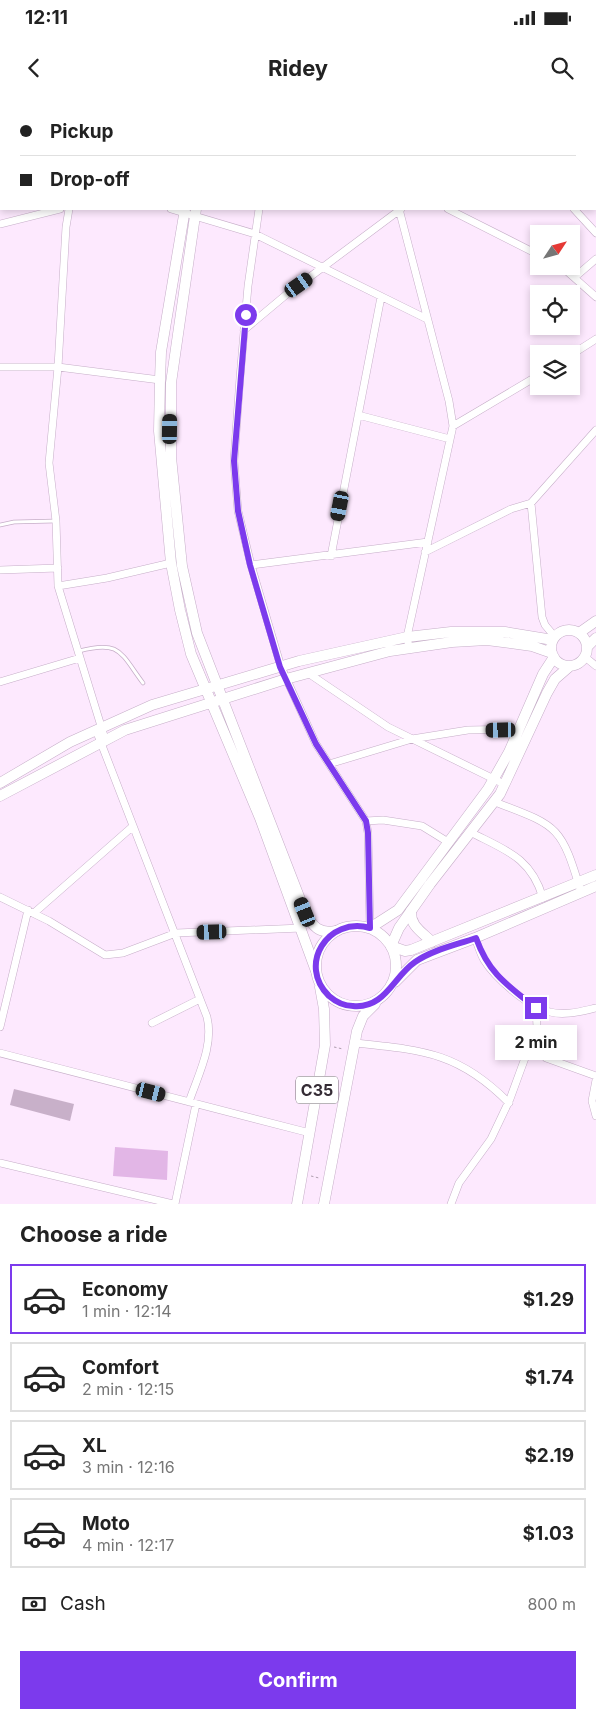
<!DOCTYPE html>
<meta charset="utf-8">
<style>
:root{--surface:#fff;--page:#f2f2f2;--text:#222;--muted:#767676;--line:#e0e0e0;--accent:#7c3aed}
body{margin:0;font-family:Inter,sans-serif;background:var(--page);color:var(--text);height:100vh;display:flex;flex-direction:column;font-size:19px;white-space:nowrap}
*{box-sizing:border-box;margin:0}
p{font-size:16px;color:var(--muted)}
.icon{flex:none;width:28px;height:28px;fill:none;stroke:currentColor;stroke-width:2;stroke-linecap:round;stroke-linejoin:round}
.map{position:relative;height:1104px;overflow:hidden}
.drawer{display:flex;flex-direction:column;background:var(--surface);flex:1}
.drawer>*{flex:none}
.top-card{position:absolute;left:0px;top:0px;width:596px;height:110px;box-shadow:0 2px 8px #0003;display:grid;align-content:center;height:110px;padding:0 20px;background:var(--surface)}
.needle{width:32px;rotate:54deg}
.controls{position:absolute;left:530px;top:125px;display:grid;gap:10px}
.controls a{display:grid;place-items:center;width:50px;height:50px;border-radius:0px;background:var(--surface);box-shadow:0 2px 8px #0003;font-size:25px}
.end{position:absolute;width:22px;height:22px;margin:-11px;border:6px solid #7c3aed;background:#fff;box-shadow:0 0 0 2px #fff}
.from{border-radius:50%}
.bubble{position:absolute;height:35px;border-radius:0px;background:var(--surface);box-shadow:0 2px 8px #0003;font-size:16px;font-weight:700;line-height:35px;text-align:center}
.car{position:absolute;width:15px;height:30px;margin:-15px -8px;border-radius:6px;box-shadow:0 0 4px 1px #0007;background:linear-gradient(#222 24%,#8ab4d8 0 40%,#222 0 76%,#8ab4d8 0 86%,#222 0)}
.top-card b{display:flex;align-items:center;gap:18px;height:48px;font-size:19px}
.top-card b+b{border-top:1px solid var(--line)}
.top-card i{width:12px;height:12px;background:var(--text)}
ul{padding:0;list-style:none}
li{display:flex;align-items:center;gap:15px;height:70px;margin:0 10px 8px;padding:0 10px;border:2px solid var(--line);border-radius:0px}
li div{flex:1}
li b{display:block;font-size:19px}
li em{font-style:normal;font-weight:700}
li.selected{border-color:var(--accent)}
li>.icon{width:45px;height:45px;stroke-width:1.5}
h2{padding:0 20px;font-size:22px;line-height:60px}
.pay{display:flex;align-items:center;gap:12px;height:55px;padding:0 20px;font-size:19px}
.pay p{margin-inline-start:auto}
.cta{display:flex;gap:10px;margin-top:auto;padding:10px 20px}
.cta a{flex:1;height:58px;border-radius:0px;background:var(--accent);color:#fff;font-size:20px;font-weight:700;line-height:58px;text-align:center}
.status{display:flex;justify-content:space-between;align-items:center;height:35px;padding:0 25px;background:var(--surface);direction:ltr}
.status svg{height:14px;fill:currentColor}
header{display:flex;justify-content:space-between;align-items:center;height:65px;padding:0 20px;background:var(--surface);font-size:22px;font-weight:700}
.map>svg:first-child{display:block}
.green{fill:#e2b6e6}
.building{fill:#c8b0c9}
.lines{fill:none;stroke-linecap:round;stroke-linejoin:round}
.lane-casing{stroke:#c6aec8;stroke-width:4.5}
.street-casing{stroke:#c6aec8;stroke-width:8}
.secondary-casing{stroke:#c6aec8;stroke-width:11}
.primary-casing{stroke:#c6aec8;stroke-width:11}
.path{stroke:#af9faf;stroke-width:1;stroke-dasharray:2.5 2.5;stroke-linecap:butt}
.lane{stroke:#fff;stroke-width:3}
.street{stroke:#fff;stroke-width:7}
.secondary{stroke:#fff;stroke-width:10}
.primary{stroke:#fff;stroke-width:10}
.route{stroke:#7c3aed;stroke-width:6}
.labels{text-anchor:middle;stroke-width:4;stroke-linejoin:round;paint-order:stroke}
.shield{fill:#fff;stroke:#726b72;stroke-width:1}
.shield-label{font-size:16px;font-weight:bold;fill:#352c35}
</style>
<div class="status"><b>12:11</b><svg viewBox="0 0 49 12"><path d="M0 12V9h3v3zM5 12V6h3v6zM10 12V3h3v9zM15 12V0h3v12zM26 1h20v11H26zM47 4h2v5h-2z"/></svg></div>
<header><svg class="icon" aria-label="back" viewBox="0 0 24 24"><path d="M15 5l-7 7 7 7"/></svg>Ridey<svg class="icon" aria-label="search" viewBox="0 0 24 24"><circle cx="10" cy="10" r="6"/><path d="M15 15l6 6"/></svg></header>
<div class="map">
<svg width="596" height="1104" viewBox="0 0 596 1104">
<rect width="100%" height="100%" fill="#fde9fe"/>
<path class="green" d="M115 1047 168 1051 167 1080 113 1076Z"/>
<path class="building" d="M14 989 74 1004 70 1021 10 1005Z"/>
<g class="lines">
<defs>
<path id="lane" d="M0 425 14 422 55 421
M79 551C120 540 120 552 143 583"/>
<path id="street" d="M384 0 385 1
M42 1 46 0
M85 1V0
M275 1V0
M501 1 502 0
M0 14H1
M69 109 66 127 58 267 49 363 56 421 58 486 105 639
M171 109 255 134 427 219
M259 109 248 186 240 278 234 361 238 411 251 465 281 567 316 644 366 721 368 733 370 828
M399 109 449 301 453 326 407 537 409 547
M448 109 539 155
M574 109 596 133
M0 124 60 109
M561 166 596 197
M575 177 596 159
M244 230 287 194 401 109
M571 255 596 239
M0 267H58L160 280
M358 315 450 339
M453 326 539 275
M531 403 542 517 545 525 555 537
M425 452 511 409 531 403 596 330
M331 456 381 197
M251 465 428 442
M0 470 58 468
M58 486 107 478 171 463
M585 557 596 566
M308 573 388 627 504 684
M0 582 80 558
M96 630 207 917C214 946 198 975 189 1002
M329 664 412 639 468 630 518 629
M495 702C558 726 561 725 581 792
M366 721 383 720 422 726 448 742
M470 732C505 750 531 757 543 798
M0 797 49 821 105 855 123 853 176 833 302 828
M34 813 132 727
M475 838C478 845 480 853 484 860 495 878 529 908 550 912 565 916 582 911 596 908
M536 908 538 946 546 958 596 976
M152 923 200 899
M0 927 28 810
M355 943C422 950 459 952 509 1003
M0 953 310 1033
M596 980 592 1001 596 1016
M0 1063 173 1104
M175 1104 196 1004
M451 1104 459 1083 491 1039 510 999 525 958 538 946"/>
<path id="secondary" d="M588 0 589 1
M202 1V0
M214 1V0
M595 9 596 10
M185 109 161 252 160 280 159 331 171 463 180 510 191 554 260 718 316 871
M196 109 171 283V357L182 466 197 533 305 812C313 827 319 834 336 831
M551 548a18 18 0 1 1 36 0a18 18 0 1 1-36 0Z
M579 533 596 521
M587 547 596 538
M0 683 70 642 152 605 299 561 407 537 451 532H505L553 540
M0 696 125 630 286 579 390 551 452 542 487 540 532 546 552 553
M370 828 398 810 488 689 509 652 543 574 554 557
M391 846 399 828 430 784 500 694 547 593 555 579 570 566"/>
<path id="primary" d="M411 811C410 826 422 832 432 842
M316 866a40 40 0 1 1 80 0a40 40 0 1 1-80 0Z
M391 846 405 851 411 850 596 775
M395 882 417 860 475 838 596 786
M297 1104 325 945 324 909 320 887
M324 1104 357 931 363 916 375 904"/>
</defs>
<use href="#lane" class="lane-casing"/>
<use href="#street" class="street-casing"/>
<use href="#secondary" class="secondary-casing"/>
<use href="#primary" class="primary-casing"/>
<path class="path" d="M334 947 343 949
M311 1076 319 1078"/>
<use href="#lane" class="lane"/>
<use href="#street" class="street"/>
<use href="#secondary" class="secondary"/>
<use href="#primary" class="primary"/>
</g>
<g class="lines">
<path class="route" d="M246 215 234 361 238 411 250 465 280 567 316 644 366 721 368 733 370 828C328 816 297 865 329 896 336 902 344 906 353 906 385 909 393 877 415 862 432 850 456 845 476 838 489 874 507 885 536 908"/>
</g>
<g class="labels">
<rect class="shield" x="296" y="976.5" width="42" height="27" rx="4"/>
<g class="shield-label">
<text x="317" y="996">C35</text>
</g>
</g>
</svg>
<div class="controls">
<a><svg class="needle" viewBox="-14 -14 28 28"><path d="M0-13l5 13h-10z" fill="#e53935"/><path d="M0 13l5-13h-10z" fill="#767676"/></svg></a>
<a><svg class="icon" aria-label="locate" viewBox="0 0 24 24"><circle cx="12" cy="12" r="6"/><path d="M12 2v4M12 18v4M2 12h4M18 12h4"/></svg></a>
<a><svg class="icon" aria-label="layers" viewBox="0 0 24 24"><path d="M12 4l9 5-9 5-9-5zM3 14l9 5 9-5"/></svg></a>
</div>
<i class="end from" style="left:246px;top:215px"></i>
<i class="end" style="left:536px;top:908px"></i>
<div class="bubble" style="left:495px;top:925px;width:82px">2 min</div>
<i class="car" style="left:299px;top:185px;rotate:55deg"></i>
<i class="car" style="left:170px;top:329px;rotate:1deg"></i>
<i class="car" style="left:340px;top:406px;rotate:191deg"></i>
<i class="car" style="left:501px;top:630px;rotate:269deg"></i>
<i class="car" style="left:305px;top:812px;rotate:338deg"></i>
<i class="car" style="left:212px;top:832px;rotate:268deg"></i>
<i class="car" style="left:151px;top:992px;rotate:104deg"></i>
<div class="top-card">
<b><i class="from"></i>Pickup</b>
<b><i></i>Drop-off</b>
</div>
</div>
<section class="drawer">
<h2>Choose a ride</h2>
<ul>
<li class="selected"><svg class="icon" aria-label="car" viewBox="0 0 24 24"><path d="M5 17H2v-5l4-1 3-4h7l3 4 3 1v5h-3M9 17h6M6 11h13"/><circle cx="7" cy="17" r="2"/><circle cx="17" cy="17" r="2"/></svg><div><b>Economy</b><p>1 min · 12:14</p></div><em>$1.29</em></li>
<li><svg class="icon" aria-label="car" viewBox="0 0 24 24"><path d="M5 17H2v-5l4-1 3-4h7l3 4 3 1v5h-3M9 17h6M6 11h13"/><circle cx="7" cy="17" r="2"/><circle cx="17" cy="17" r="2"/></svg><div><b>Comfort</b><p>2 min · 12:15</p></div><em>$1.74</em></li>
<li><svg class="icon" aria-label="car" viewBox="0 0 24 24"><path d="M5 17H2v-5l4-1 3-4h7l3 4 3 1v5h-3M9 17h6M6 11h13"/><circle cx="7" cy="17" r="2"/><circle cx="17" cy="17" r="2"/></svg><div><b>XL</b><p>3 min · 12:16</p></div><em>$2.19</em></li>
<li><svg class="icon" aria-label="car" viewBox="0 0 24 24"><path d="M5 17H2v-5l4-1 3-4h7l3 4 3 1v5h-3M9 17h6M6 11h13"/><circle cx="7" cy="17" r="2"/><circle cx="17" cy="17" r="2"/></svg><div><b>Moto</b><p>4 min · 12:17</p></div><em>$1.03</em></li>
</ul>
<div class="pay"><svg class="icon" aria-label="cash" viewBox="0 0 24 24"><path d="M3 7h18v10H3z"/><circle cx="12" cy="12" r="2"/></svg>Cash<p>800 m</p></div>
<div class="cta"><a>Confirm</a></div>
</section>
